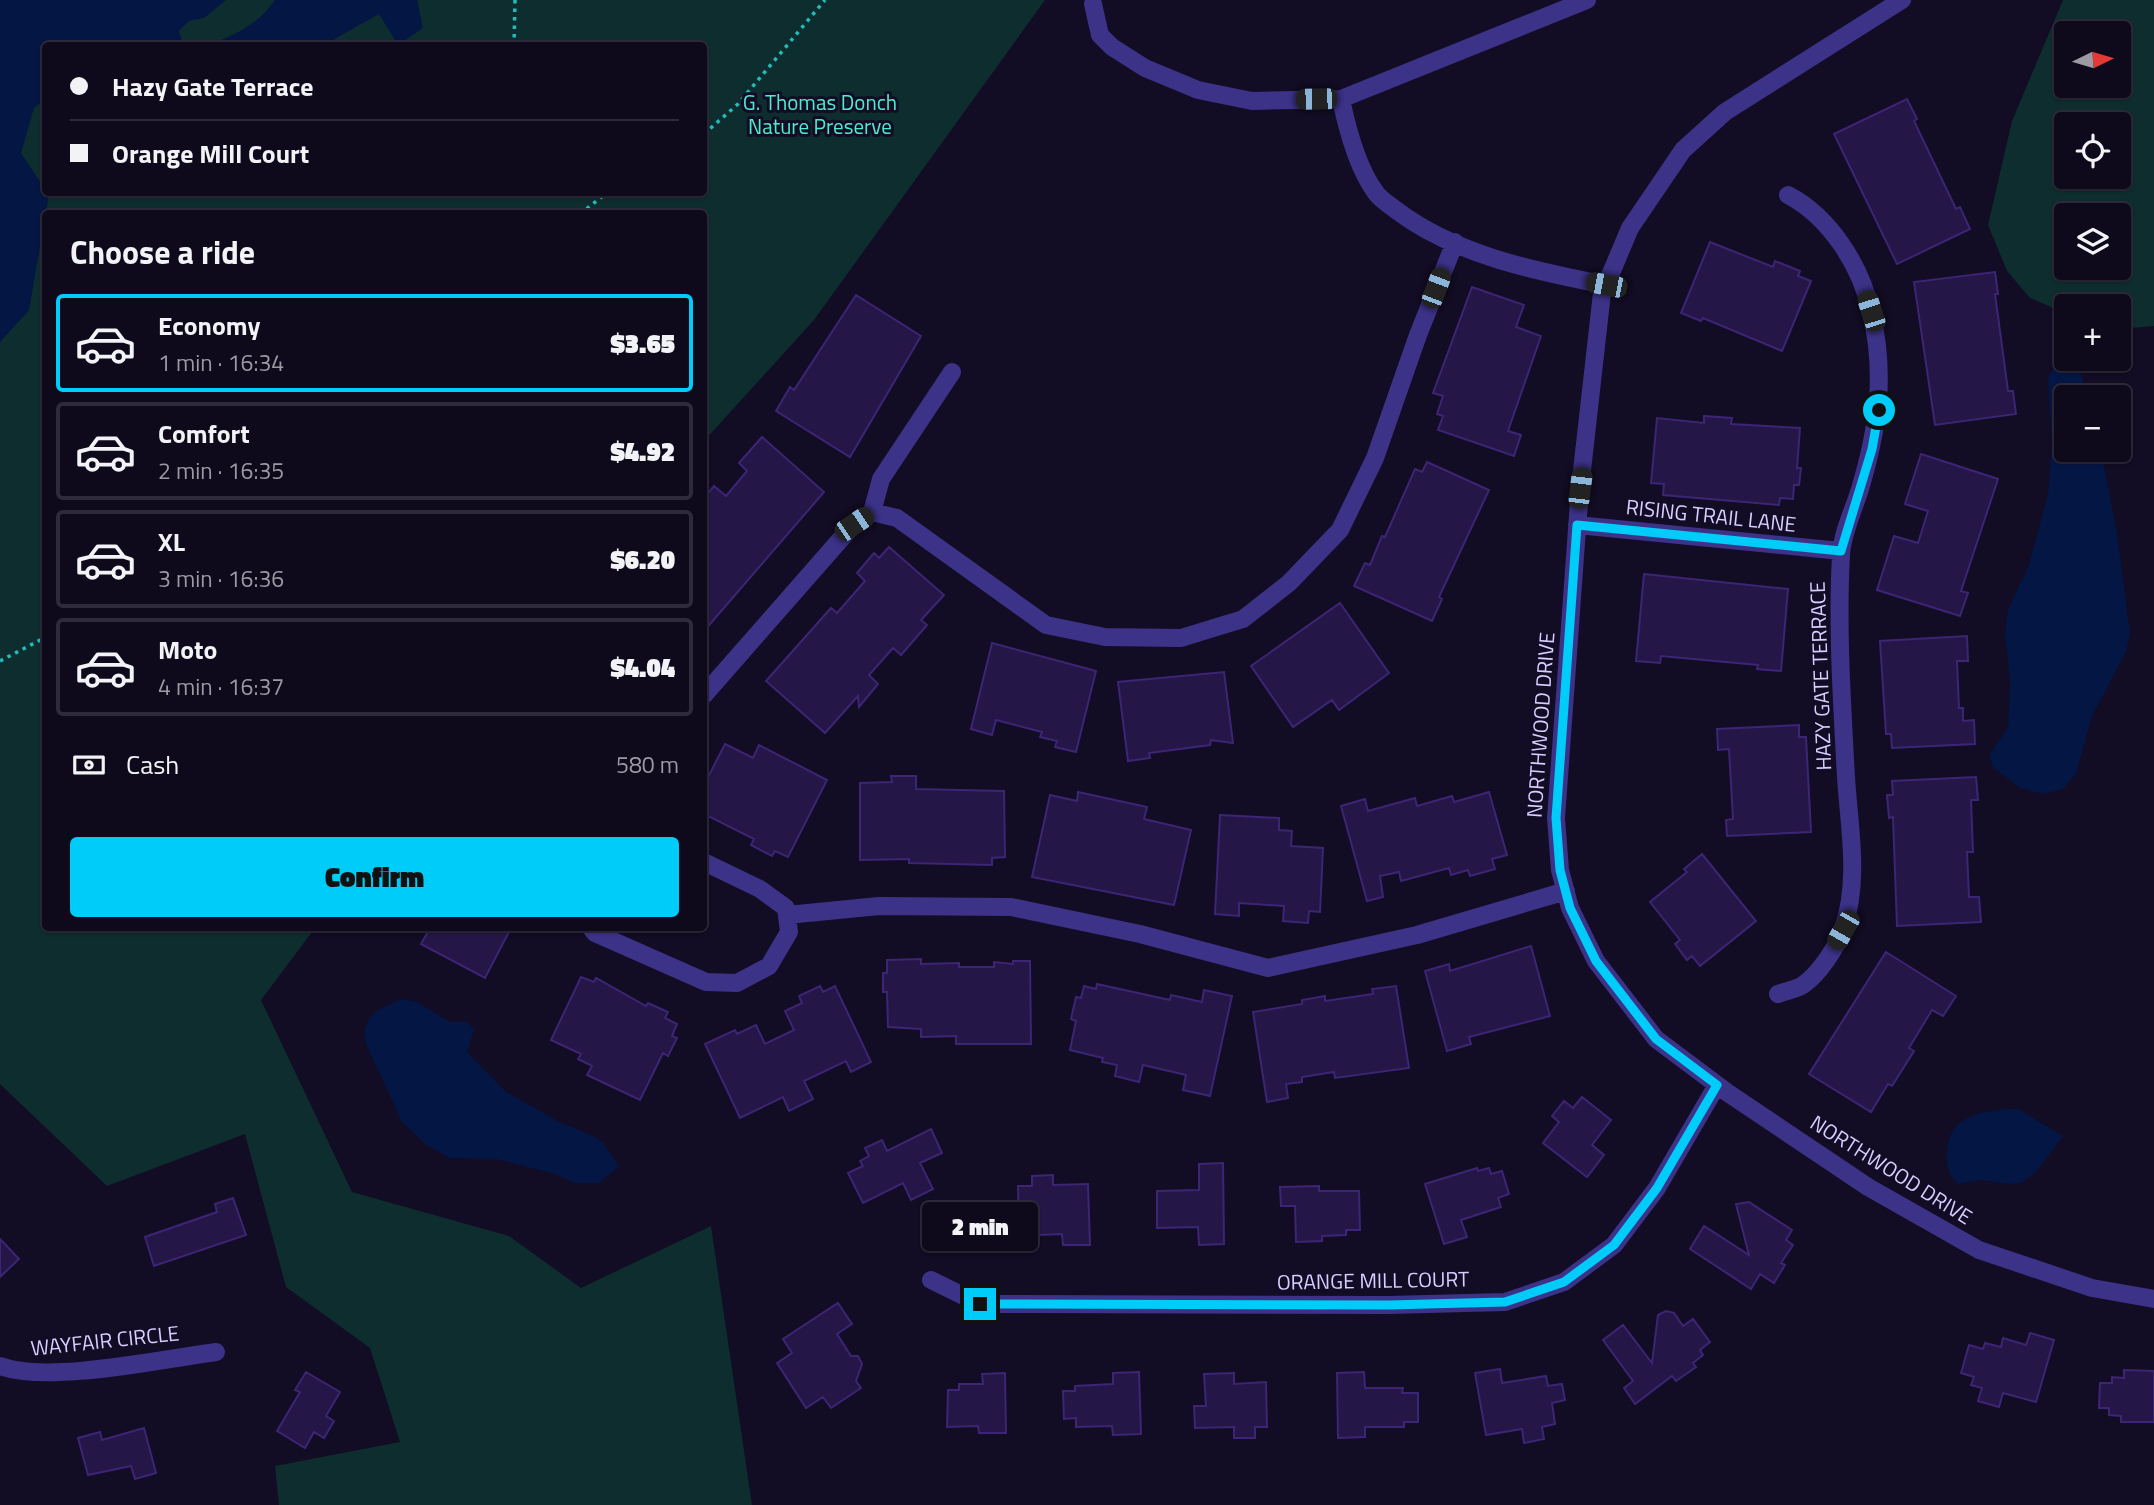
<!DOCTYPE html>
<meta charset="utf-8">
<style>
:root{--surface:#0e091b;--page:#171224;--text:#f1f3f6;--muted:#9b9aa3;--line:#2e2a3a;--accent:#00ccf9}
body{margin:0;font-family:"Titillium Web",sans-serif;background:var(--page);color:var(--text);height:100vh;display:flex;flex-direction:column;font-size:26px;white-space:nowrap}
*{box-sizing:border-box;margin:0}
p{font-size:23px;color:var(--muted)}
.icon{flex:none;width:38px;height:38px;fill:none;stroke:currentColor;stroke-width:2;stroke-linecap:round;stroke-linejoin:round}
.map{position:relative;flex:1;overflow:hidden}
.side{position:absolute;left:42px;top:210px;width:665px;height:721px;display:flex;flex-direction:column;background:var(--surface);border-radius:7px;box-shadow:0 2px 5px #0004,0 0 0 2px var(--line)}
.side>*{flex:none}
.hud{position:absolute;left:42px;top:42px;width:665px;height:154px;border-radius:7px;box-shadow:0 2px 5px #0004,0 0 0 2px var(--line);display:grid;align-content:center;height:154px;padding:0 28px;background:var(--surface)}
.needle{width:46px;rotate:85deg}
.tools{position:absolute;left:2054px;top:21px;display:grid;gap:14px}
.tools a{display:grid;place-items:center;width:77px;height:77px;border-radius:7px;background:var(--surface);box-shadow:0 2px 5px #0004,0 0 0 2px var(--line);font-size:35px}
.end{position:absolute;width:32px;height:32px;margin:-16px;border:9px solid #00ccf9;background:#111;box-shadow:0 0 0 4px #111}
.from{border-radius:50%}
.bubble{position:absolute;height:49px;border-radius:7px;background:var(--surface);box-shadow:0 2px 5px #0004,0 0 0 2px var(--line);font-size:23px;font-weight:800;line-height:49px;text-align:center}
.car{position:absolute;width:21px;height:42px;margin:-21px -10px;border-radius:9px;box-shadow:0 0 5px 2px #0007;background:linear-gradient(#222 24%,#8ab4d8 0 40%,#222 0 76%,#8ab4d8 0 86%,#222 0)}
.hud b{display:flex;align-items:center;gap:24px;height:66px;font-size:26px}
.hud b+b{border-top:2px solid var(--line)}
.hud i{width:18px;height:18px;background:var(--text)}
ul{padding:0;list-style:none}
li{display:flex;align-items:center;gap:21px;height:98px;margin:0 14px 10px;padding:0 14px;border:4px solid var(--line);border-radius:7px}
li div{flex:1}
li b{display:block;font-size:26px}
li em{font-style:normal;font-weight:800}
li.selected{border-color:var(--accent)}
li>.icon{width:63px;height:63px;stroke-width:1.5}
h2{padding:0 28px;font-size:32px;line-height:84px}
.pay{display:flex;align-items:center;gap:18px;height:77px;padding:0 28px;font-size:26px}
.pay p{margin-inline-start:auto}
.cta{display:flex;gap:14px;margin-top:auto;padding:14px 28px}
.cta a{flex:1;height:80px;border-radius:7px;background:var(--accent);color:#111;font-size:28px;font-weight:800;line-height:80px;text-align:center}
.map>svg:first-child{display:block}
.green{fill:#0e2d2e;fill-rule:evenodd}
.water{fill:#041644}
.building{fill:#241646;stroke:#3c2575;stroke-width:2}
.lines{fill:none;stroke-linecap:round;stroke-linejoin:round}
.path{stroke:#22bcbf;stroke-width:3.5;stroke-dasharray:3.5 5;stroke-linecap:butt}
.minor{stroke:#3c3287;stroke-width:18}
.route{stroke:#00ccf9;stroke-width:9}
.labels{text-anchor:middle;stroke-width:6;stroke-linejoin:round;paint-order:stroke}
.park-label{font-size:21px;fill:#4eebd1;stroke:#120c24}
.street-label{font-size:21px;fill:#d8ceff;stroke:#120c24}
</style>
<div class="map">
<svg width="2154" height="1505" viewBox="0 0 2154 1505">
<rect width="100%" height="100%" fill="#120c24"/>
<path class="green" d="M0 0H1045L814 320 704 441V214H46V928H315L261 1000 352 1192 509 1236 581 1288 711 1226 752 1505H279L275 1466 400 1442 370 1348 286 1287 245 1134 107 1186 0 1084ZM46 46H704V192H46Z
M2063 0H2154V326L2119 329V306H2067V314L2030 298 2007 271 1988 225 2012 121ZM2119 33V86H2067V33ZM2119 124V177H2067V124ZM2119 215V268H2067V215Z"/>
<path class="water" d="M0 0H226L204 18 189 21 179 31 183 45 46 46 45 100 34 108 21 153 49 195 29 310 0 342Z
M275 0H417L423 28 398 45 379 14 324 45H206C232 37 259 24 275 0Z
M2066 363C2083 367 2084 382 2087 397H2067V450H2101L2117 534 2130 633 2126 652 2092 716 2076 774 2063 789 2043 794 2020 788 1993 767 1989 756 2008 727 2010 681 2005 634 2008 609 2029 565 2048 494 2052 444 2048 378 2054 366Z
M401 999 417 1002 450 1022H468L474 1030 467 1052 506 1092 560 1122 593 1136 603 1143 619 1166 599 1183H574L555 1174 496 1159 450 1158 425 1144 402 1122 367 1046 364 1032 368 1020 376 1011Z
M2006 1109H2018L2063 1136 2037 1171 2021 1183 2010 1184 1980 1180 1958 1184C1949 1174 1946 1168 1947 1154 1947 1118 1976 1112 2006 1109Z"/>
<path class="building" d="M1907 99 1917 119 1914 121 1956 209 1960 207 1970 229 1897 264 1834 134Z
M1710 242 1773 267 1775 261 1800 271 1798 276 1811 281 1782 351 1703 318 1701 321 1681 313Z
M1995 272 1998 294H1995L2008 391H2013L2016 414 1935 425 1914 282Z
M1472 287 1524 305 1516 327 1541 336 1508 431 1521 435 1514 456 1438 430 1443 416 1437 414 1443 396 1433 393Z
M856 295 921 336 850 457 776 411 790 387 794 390Z
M1704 416 1732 418 1731 424 1800 428 1797 468H1801L1799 485H1794L1793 499 1780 498 1779 505 1663 495 1664 484 1651 483 1657 418 1704 423Z
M762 437 824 492 704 631V498L714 486 726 496 747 471 739 463Z
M1921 454 1998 479 1961 591 1968 593 1960 616 1877 590 1894 536 1918 543 1928 511 1905 504Z
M1427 462 1489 490 1439 597 1442 599 1432 621 1354 586 1365 563 1370 565 1382 536 1385 537 1415 469 1422 472Z
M889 547 944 595 921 620 927 625 901 655 893 648 869 675 878 684 859 707 858 696 825 733 766 681 831 608 837 613 865 581 857 573 874 553 879 558Z
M1644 574 1788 589 1781 671 1757 669 1758 665 1661 656 1660 663 1636 661Z
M1340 603 1389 673 1339 710 1332 700 1293 727 1251 666Z
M1967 636 1968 661H1957L1959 708H1963V721L1974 720 1975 744 1892 748 1891 734H1886L1880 641Z
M992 643 1096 671 1076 752 1055 747 1057 741 1040 737 1042 732 996 720 992 735 971 729Z
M1224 672 1233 743 1211 740 1210 745 1149 753 1150 758 1128 761 1118 682Z
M1799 725V737H1806L1811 832 1727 836 1726 820 1733 819 1729 749 1718 750 1717 729Z
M725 744 753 758 759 745 827 780 788 857 775 851 772 856 751 845 754 839 704 814V785Z
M891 776H916V789L1004 791 1005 857 992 858V865L909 863V859L860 860V783L892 782Z
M1976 777 1978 800H1971L1973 852H1967L1969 897H1979L1981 922 1897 926 1893 817 1889 818 1887 795H1893L1892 781Z
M1078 792 1147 807 1144 819 1191 830 1174 905 1032 877 1050 795 1077 801Z
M1489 792 1507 855 1492 859 1495 869 1470 876 1468 870 1451 875 1449 868 1401 881 1399 872 1380 876 1383 897 1367 901 1341 806 1365 799 1368 811 1415 798 1417 806 1452 796 1454 802Z
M1220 815 1279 818V830L1292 831 1291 846 1323 848 1320 912 1309 911 1308 923 1283 921 1284 906 1239 903V916L1215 914Z
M1702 854 1756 921 1700 966 1692 956 1687 960 1675 944 1680 940 1650 902 1687 872 1684 869Z
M430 928H511L485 978 421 944Z
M1531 946 1550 1016 1469 1037 1471 1044 1447 1051 1425 971 1449 964 1450 971Z
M1886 952 1956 996 1943 1016 1932 1010 1909 1048 1914 1051 1892 1086 1888 1084 1871 1112 1809 1074Z
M921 959V964L959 963V967H994V962L1013 964V961H1030L1031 1044H956V1036L921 1037V1029L888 1027 887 992H883V973H887V960Z
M581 977 594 982 596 978 646 1006 648 1003 668 1012 665 1018 677 1024 672 1036 677 1038 668 1056 663 1053 640 1100 587 1075 592 1066 578 1059 581 1054 551 1040Z
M1097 984 1170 1000 1171 995 1202 1002 1204 990 1232 996 1210 1096 1183 1090 1186 1075 1143 1065 1139 1082 1115 1076 1117 1065 1102 1062 1103 1058 1070 1050 1076 1021 1071 1019 1076 997 1081 998 1084 986 1096 989Z
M820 986 823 992 835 986 871 1062 851 1072 846 1061 804 1081 813 1099 789 1111 783 1097 740 1118 705 1044 735 1030 737 1034 756 1025 765 1044 794 1030 785 1011 802 1003 799 996Z
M1396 986 1409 1068 1335 1078 1334 1072 1302 1077V1082L1286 1084 1288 1098 1267 1102 1253 1012 1302 1004V1000L1325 996V1001L1373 994 1372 989Z
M1582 1097 1611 1120 1592 1145 1604 1155 1587 1177 1543 1143 1559 1122 1552 1116 1564 1101 1573 1108Z
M931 1129 942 1153 920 1163 933 1189 911 1200 903 1183 863 1203 848 1173 863 1166 860 1161 869 1156 865 1148 882 1140 887 1151Z
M1223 1163 1224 1244 1199 1245 1198 1227 1157 1228V1191L1199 1190V1164Z
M1477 1168 1478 1171 1489 1168 1491 1174 1502 1171 1509 1194 1498 1198 1501 1207 1461 1220 1467 1237 1444 1244 1425 1184Z
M1053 1175V1185L1088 1184 1090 1245H1063L1062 1234 1037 1235 1032 1241H1024L1019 1236 1018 1186H1032V1176Z
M1319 1186V1191H1359L1360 1230H1346V1235L1322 1236V1241L1296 1242 1295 1206H1281L1280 1187Z
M233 1198 246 1235 154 1266 145 1237 217 1212 215 1204Z
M1749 1202 1792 1230 1786 1240 1793 1245 1781 1263 1785 1265 1774 1283 1760 1274 1751 1289 1690 1249 1704 1226 1749 1255 1736 1204Z
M0 1239 19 1259 0 1277Z
M838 1303 852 1324 837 1334 851 1356H858L862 1364 856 1381 861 1388 831 1408 823 1397 806 1408 777 1363 792 1353 783 1339Z
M1666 1311 1674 1313 1683 1326 1693 1319 1710 1342 1700 1350 1703 1355 1693 1363 1696 1367 1676 1381 1672 1376 1635 1404 1624 1388 1633 1381 1603 1340 1623 1325 1652 1363 1658 1315Z
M2030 1333 2054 1340 2036 1402 2003 1393 1999 1407 1978 1401 1982 1388 1971 1385 1974 1377 1961 1373 1969 1345 1983 1349 1985 1343 2001 1347 2003 1338 2026 1345Z
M1500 1369 1502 1383 1546 1376 1548 1386 1562 1384 1565 1400 1552 1403 1555 1424 1542 1427 1544 1439 1524 1443 1522 1429 1486 1435 1475 1373Z
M2124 1370 2154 1371V1422H2121V1416L2109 1415V1408H2099L2100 1383H2112V1377L2124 1378Z
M306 1372 340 1392 326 1416 334 1421 324 1438 314 1432 305 1448 277 1431 300 1392 295 1390Z
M1139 1372 1141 1434 1113 1435 1112 1426 1076 1427V1418L1064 1419 1063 1391H1075V1386L1113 1384V1373Z
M1364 1372 1365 1388H1403L1402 1393H1418V1422H1404V1427H1365V1437L1338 1438 1337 1373Z
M1005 1373 1006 1433H979L978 1426 947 1427 948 1390H959V1384H983L982 1374Z
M1234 1373V1384L1266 1382 1267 1427H1255V1438H1234V1427L1195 1428 1194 1406H1206L1204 1374Z
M144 1428 156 1473 135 1479 131 1466 88 1475 78 1438 100 1432 102 1440Z"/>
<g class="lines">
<path class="path" d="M514 46 515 0
M704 134 738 104 825 0
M580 214 608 192
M0 661 46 637"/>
<path class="minor" d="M1902 0 1725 112 1683 150 1630 228 1606 285 1602 293 1580 488 1556 818 1560 870 1570 908 1596 961 1656 1039 1728 1093 1868 1187 1979 1250 2092 1288 2154 1299
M1093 4 1100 35 1112 47 1145 68 1198 90 1252 101 1341 99 1587 0
M1341 99C1347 128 1358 169 1376 193 1381 200 1390 205 1396 210 1455 255 1535 271 1606 285
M872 512 881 479 952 372
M1577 525 1841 551
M704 695 854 524 872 512 897 518 1046 625 1105 637 1181 638 1243 619 1289 583 1340 530 1375 458 1418 335 1455 242
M787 915 879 906 1011 907 1140 934 1268 968 1417 935 1566 891
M591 928 595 933 706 982 737 983 769 966 789 932 786 908 760 889 704 862
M1778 994C1786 991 1797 989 1803 985 1819 974 1837 947 1843 929 1860 880 1849 827 1846 777 1842 703 1837 628 1841 555 1842 533 1854 509 1860 489 1878 429 1886 374 1871 312 1861 266 1830 217 1788 195
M931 1280 980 1304 1389 1305 1505 1302 1564 1282 1614 1245 1657 1188 1717 1085
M0 1366C47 1384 162 1359 216 1352"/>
</g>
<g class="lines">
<path class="route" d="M980 1304 1389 1305 1505 1302 1564 1282 1614 1245 1657 1188 1717 1085 1656 1039 1596 961 1570 908 1560 870 1556 818 1577 525 1841 551 1872 449 1879 410"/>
</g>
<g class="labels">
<g class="park-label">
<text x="820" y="110">G. Thomas Donch<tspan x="820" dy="24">Nature Preserve</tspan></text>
</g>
<g class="street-label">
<text transform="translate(1711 516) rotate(6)" y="7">RISING TRAIL LANE</text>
<text transform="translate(1821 676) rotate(-92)" y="7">HAZY GATE TERRACE</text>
<text transform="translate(1541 725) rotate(-86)" y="7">NORTHWOOD DRIVE</text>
<text transform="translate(1891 1170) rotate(32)" y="7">NORTHWOOD DRIVE</text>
<text transform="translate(1373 1281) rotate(-1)" y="7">ORANGE MILL COURT</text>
<text transform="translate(105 1341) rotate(-6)" y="7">WAYFAIR CIRCLE</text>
</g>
</g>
</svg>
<div class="tools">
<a><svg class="needle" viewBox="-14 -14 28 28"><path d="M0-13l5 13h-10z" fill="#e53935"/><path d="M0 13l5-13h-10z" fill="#9b9aa3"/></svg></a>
<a><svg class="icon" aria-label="locate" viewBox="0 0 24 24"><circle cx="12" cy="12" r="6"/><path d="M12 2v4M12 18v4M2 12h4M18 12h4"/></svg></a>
<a><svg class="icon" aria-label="layers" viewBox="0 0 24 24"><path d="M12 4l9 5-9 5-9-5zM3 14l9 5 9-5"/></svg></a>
<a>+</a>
<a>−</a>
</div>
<i class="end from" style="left:1879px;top:410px"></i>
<i class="end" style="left:980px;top:1304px"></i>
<div class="bubble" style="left:922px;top:1202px;width:116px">2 min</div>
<i class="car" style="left:1316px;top:99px;rotate:269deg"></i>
<i class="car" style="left:1606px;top:285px;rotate:281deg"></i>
<i class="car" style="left:1436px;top:288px;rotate:21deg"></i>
<i class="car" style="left:1871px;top:311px;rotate:342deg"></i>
<i class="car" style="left:1580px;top:488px;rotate:7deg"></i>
<i class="car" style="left:854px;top:524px;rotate:56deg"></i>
<i class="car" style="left:1843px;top:930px;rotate:210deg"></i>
<div class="hud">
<b><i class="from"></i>Hazy Gate Terrace</b>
<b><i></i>Orange Mill Court</b>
</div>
<section class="side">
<h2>Choose a ride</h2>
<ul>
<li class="selected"><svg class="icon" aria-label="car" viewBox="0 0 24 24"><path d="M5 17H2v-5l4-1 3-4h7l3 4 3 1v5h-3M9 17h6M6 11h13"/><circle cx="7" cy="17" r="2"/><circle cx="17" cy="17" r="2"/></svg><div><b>Economy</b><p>1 min · 16:34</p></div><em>$3.65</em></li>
<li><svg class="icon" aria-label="car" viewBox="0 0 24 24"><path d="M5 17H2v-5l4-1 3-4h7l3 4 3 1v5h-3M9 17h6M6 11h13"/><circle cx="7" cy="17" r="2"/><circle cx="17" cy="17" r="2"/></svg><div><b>Comfort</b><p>2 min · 16:35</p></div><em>$4.92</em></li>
<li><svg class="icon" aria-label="car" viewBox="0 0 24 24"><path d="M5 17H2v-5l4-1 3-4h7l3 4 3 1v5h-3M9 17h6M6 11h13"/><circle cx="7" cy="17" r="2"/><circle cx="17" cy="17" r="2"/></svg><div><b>XL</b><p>3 min · 16:36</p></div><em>$6.20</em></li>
<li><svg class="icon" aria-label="car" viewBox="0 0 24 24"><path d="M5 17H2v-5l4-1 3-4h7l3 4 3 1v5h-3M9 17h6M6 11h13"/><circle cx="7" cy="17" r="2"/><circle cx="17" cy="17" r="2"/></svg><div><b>Moto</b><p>4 min · 16:37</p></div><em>$4.04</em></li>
</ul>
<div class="pay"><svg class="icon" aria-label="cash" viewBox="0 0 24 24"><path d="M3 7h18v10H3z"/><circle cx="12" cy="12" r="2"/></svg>Cash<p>580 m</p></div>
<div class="cta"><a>Confirm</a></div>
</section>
</div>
